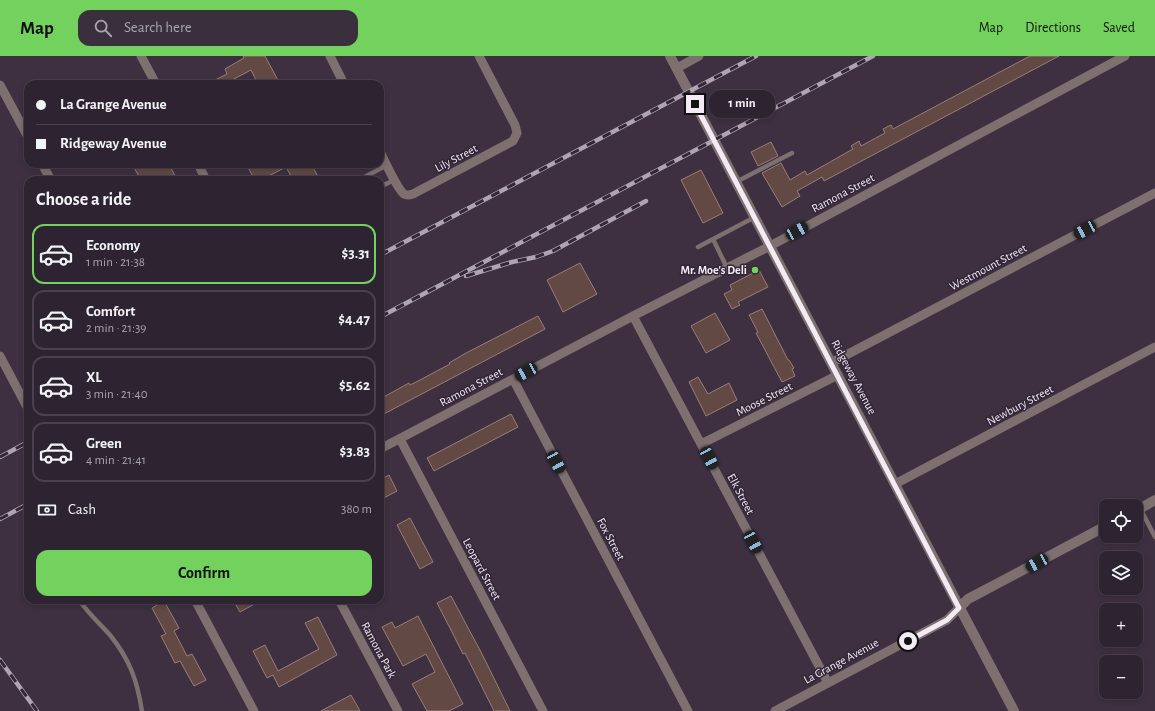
<!DOCTYPE html>
<meta charset="utf-8">
<style>
:root{--surface:#2e2431;--page:#3a303d;--text:#f1f3f6;--muted:#a7a4ab;--line:#49414d;--accent:#72d25d}
body{margin:0;font-family:"Alegreya Sans",sans-serif;background:var(--page);color:var(--text);height:100vh;display:flex;flex-direction:column;font-size:15px;white-space:nowrap}
*{box-sizing:border-box;margin:0}
p{font-size:13px;color:var(--muted)}
.icon{flex:none;width:22px;height:22px;fill:none;stroke:currentColor;stroke-width:2;stroke-linecap:round;stroke-linejoin:round}
.map{position:relative;flex:1;overflow:hidden}
.sheet{position:absolute;left:24px;top:120px;width:360px;height:428px;display:flex;flex-direction:column;background:var(--surface);border-radius:12px;box-shadow:0 2px 6px #0003,0 0 0 1px var(--line)}
.sheet>*{flex:none}
.banner{position:absolute;left:24px;top:24px;width:360px;height:88px;border-radius:12px;box-shadow:0 2px 6px #0003,0 0 0 1px var(--line);display:grid;align-content:center;height:88px;padding:0 12px;background:var(--surface)}
.fabs{position:absolute;left:1099px;top:443px;display:grid;gap:8px}
.fabs a{display:grid;place-items:center;width:44px;height:44px;border-radius:8px;background:var(--surface);box-shadow:0 2px 6px #0003,0 0 0 1px var(--line);font-size:20px}
.end{position:absolute;width:18px;height:18px;margin:-9px;border:5px solid #f3eaf5;background:#111;box-shadow:0 0 0 2px #111}
.from{border-radius:50%}
.bubble{position:absolute;height:28px;border-radius:12px;background:var(--surface);box-shadow:0 2px 6px #0003,0 0 0 1px var(--line);font-size:13px;font-weight:600;line-height:28px;text-align:center}
.car{position:absolute;width:12px;height:24px;margin:-12px -6px;border-radius:5px;box-shadow:0 0 3px 1px #0007;background:linear-gradient(#222 24%,#8ab4d8 0 40%,#222 0 76%,#8ab4d8 0 86%,#222 0)}
.banner b{display:flex;align-items:center;gap:14px;height:38px;font-size:15px}
.banner b+b{border-top:1px solid var(--line)}
.banner i{width:10px;height:10px;background:var(--text)}
ul{padding:0;list-style:none}
li{display:flex;align-items:center;gap:12px;height:60px;margin:0 8px 6px;padding:0 4px;border:2px solid var(--line);border-radius:12px}
li div{flex:1}
li b{display:block;font-size:15px}
li em{font-style:normal;font-weight:600}
li.on{border-color:var(--accent)}
li>.icon{width:36px;height:36px;stroke-width:1.5}
h2{padding:0 12px;font-size:18px;line-height:48px}
.pay{display:flex;align-items:center;gap:10px;height:44px;padding:0 12px;font-size:15px}
.pay p{margin-inline-start:auto}
.primary-button{display:flex;gap:8px;margin-top:auto;padding:8px 12px}
.primary-button a{flex:1;height:46px;border-radius:12px;background:var(--accent);color:#111;font-size:16px;font-weight:600;line-height:46px;text-align:center}
header{display:flex;align-items:center;gap:24px;box-sizing:border-box;height:56px;padding:0 20px;background:var(--accent);color:#111}
header strong{font-size:19px}
nav{display:flex;gap:22px;margin-inline-start:auto;font-size:14px}
.search{width:280px;height:36px;background:var(--page);display:flex;align-items:center;gap:10px;box-sizing:border-box;padding:0 14px;border-radius:12px;color:var(--muted);font-size:15px}
.map>svg:first-child{display:block}
.building{fill:#624944;stroke:#997e78}
.lines{fill:none;stroke-linecap:round;stroke-linejoin:round}
.service{stroke:#7d706f;stroke-width:4.5}
.minor{stroke:#7d706f;stroke-width:9}
.tertiary{stroke:#7d706f;stroke-width:10}
.rail-casing{stroke:#afa4b2;stroke-width:4.5}
.rail{stroke:#332637;stroke-width:3;stroke-dasharray:9;stroke-linecap:butt}
.route{stroke:#f3eaf5;stroke-width:5}
.poi-dot{fill:#72d25d;stroke:#332637;stroke-width:1.5}
.labels{text-anchor:middle;stroke-width:3;stroke-linejoin:round;paint-order:stroke}
.street-label{font-size:12px;fill:#f3eaf5;stroke:#332637}
.poi-label{font-size:12px;font-weight:bold;fill:#f3eaf5;stroke:#332637;text-anchor:end}
</style>
<header>
<strong>Map</strong>
<div class="search"><svg class="icon" aria-label="search" viewBox="0 0 24 24"><circle cx="10" cy="10" r="6"/><path d="M15 15l6 6"/></svg>Search here</div>
<nav><a>Map</a><a>Directions</a><a>Saved</a></nav>
</header>
<div class="map">
<svg width="1155" height="655" viewBox="0 0 1155 655">
<rect width="100%" height="100%" fill="#3e3041"/>
<path class="building" d="M243 0H265L280 28H258L251 14 232 24 234 28H207L227 18 225 13 244 2Z
M1030 0H1059L824 125 822 121 797 135 800 140 782 151 762 117 781 107 790 124 805 115 807 119 853 93 851 90 859 85 861 90 885 77 883 73 891 69 893 73Z
M771 86 778 100 758 110 751 96Z
M132 108H169L177 124H141Z
M246 108H311L320 124H293L286 111 261 124H255Z
M701 114 723 157 703 167 681 124Z
M580 207 597 238 563 256 547 224Z
M759 214 768 231 738 246 740 249 732 253 724 238 732 234 730 229Z
M762 253 788 304H789L794 312 792 313 795 320 782 326 756 277 758 276 749 259Z
M715 257 730 284 706 297 691 270Z
M538 260 545 273 380 360V343L409 327 410 329 420 324 450 308 449 307 466 297Z
M698 321 708 338 729 327 737 344 706 360 689 326Z
M511 358 518 371 434 415 427 402Z
M389 419 397 435 380 444V424Z
M410 462 433 506 420 513 397 469Z
M451 540 482 598 510 655H494L465 597 463 598 451 574 437 547Z
M233 544H262L240 556Z
M164 545 179 572 174 575 187 600 192 598 206 624 194 630 180 605 175 607 161 580 166 578 152 552Z
M418 560 463 648 449 655H427L412 628 435 616 426 598 403 610 382 571 392 566 395 572Z
M318 561 337 599 279 631 273 619 267 622 253 595 265 589 278 615 319 593 305 567Z
M351 639 360 655H321Z"/>
<g class="lines">
<path class="service" d="M359 124 387 109
M736 126 792 97
M380 131 394 124
M713 183 727 212
M698 191 755 161
M1140 452 1155 481
M79 544C89 558 99 567 110 579 130 604 137 624 142 655"/>
<path class="minor" d="M141 0 156 28
M330 0 344 28
M677 12 699 0
M0 29 28 81
M380 96C385 105 397 133 404 138 407 140 410 139 413 138L513 85 517 77 515 69 479 0
M42 108 51 124
M198 108 206 124
M633 260 828 627
M0 300 27 351
M831 307 1155 137
M513 323 688 655
M400 383 543 655
M701 388 838 319
M380 393 633 260 770 190 1125 0
M895 428 1155 291
M195 544 254 655
M339 544 398 655
M775 655 947 564 959 552"/>
<path class="tertiary" d="M670 0 1014 655
M1136 455 1155 444
M959 552 968 543 1106 470"/>
<defs>
<path id="rail" d="M380 199 756 0
M466 220 512 206 536 201 553 195 646 145
M380 261 873 0
M0 401 28 386
M0 463 28 448
M0 604 37 655"/>
</defs>
<use href="#rail" class="rail-casing"/>
<use href="#rail" class="rail"/>
</g>
<g class="lines">
<path class="route" d="M695 48 959 552 947 564 908 585"/>
</g>
<circle class="poi-dot" cx="755" cy="214" r="4"/>
<g class="labels">
<g class="street-label">
<text transform="translate(456 102) rotate(-28)" y="4">Lily Street</text>
<text transform="translate(843 137) rotate(-28)" y="4">Ramona Street</text>
<text transform="translate(988 211) rotate(-28)" y="4">Westmount Street</text>
<text transform="translate(854 321) rotate(62)" y="4">Ridgeway Avenue</text>
<text transform="translate(471 331) rotate(-28)" y="4">Ramona Street</text>
<text transform="translate(764 343) rotate(-27)" y="4">Moose Street</text>
<text transform="translate(1020 349) rotate(-28)" y="4">Newbury Street</text>
<text transform="translate(741 438) rotate(62)" y="4">Elk Street</text>
<text transform="translate(611 483) rotate(62)" y="4">Fox Street</text>
<text transform="translate(482 513) rotate(62)" y="4">Leopard Street</text>
<text transform="translate(379 594) rotate(62)" y="4">Ramona Park</text>
<text transform="translate(841 605) rotate(-28)" y="4">La Grange Avenue</text>
</g>
<g class="poi-label">
<text x="747" y="218">Mr. Moe's Deli</text>
</g>
</g>
</svg>
<div class="fabs">
<a><svg class="icon" aria-label="locate" viewBox="0 0 24 24"><circle cx="12" cy="12" r="6"/><path d="M12 2v4M12 18v4M2 12h4M18 12h4"/></svg></a>
<a><svg class="icon" aria-label="layers" viewBox="0 0 24 24"><path d="M12 4l9 5-9 5-9-5zM3 14l9 5 9-5"/></svg></a>
<a>+</a>
<a>−</a>
</div>
<i class="end from" style="left:908px;top:585px"></i>
<i class="end" style="left:695px;top:48px"></i>
<div class="bubble" style="left:709px;top:34px;width:66px">1 min</div>
<i class="car" style="left:1085px;top:174px;rotate:242deg"></i>
<i class="car" style="left:797px;top:175px;rotate:62deg"></i>
<i class="car" style="left:526px;top:316px;rotate:242deg"></i>
<i class="car" style="left:709px;top:402px;rotate:152deg"></i>
<i class="car" style="left:556px;top:406px;rotate:152deg"></i>
<i class="car" style="left:753px;top:486px;rotate:152deg"></i>
<i class="car" style="left:1037px;top:507px;rotate:242deg"></i>
<div class="banner">
<b><i class="from"></i>La Grange Avenue</b>
<b><i></i>Ridgeway Avenue</b>
</div>
<section class="sheet">
<h2>Choose a ride</h2>
<ul>
<li class="on"><svg class="icon" aria-label="car" viewBox="0 0 24 24"><path d="M5 17H2v-5l4-1 3-4h7l3 4 3 1v5h-3M9 17h6M6 11h13"/><circle cx="7" cy="17" r="2"/><circle cx="17" cy="17" r="2"/></svg><div><b>Economy</b><p>1 min · 21:38</p></div><em>$3.31</em></li>
<li><svg class="icon" aria-label="car" viewBox="0 0 24 24"><path d="M5 17H2v-5l4-1 3-4h7l3 4 3 1v5h-3M9 17h6M6 11h13"/><circle cx="7" cy="17" r="2"/><circle cx="17" cy="17" r="2"/></svg><div><b>Comfort</b><p>2 min · 21:39</p></div><em>$4.47</em></li>
<li><svg class="icon" aria-label="car" viewBox="0 0 24 24"><path d="M5 17H2v-5l4-1 3-4h7l3 4 3 1v5h-3M9 17h6M6 11h13"/><circle cx="7" cy="17" r="2"/><circle cx="17" cy="17" r="2"/></svg><div><b>XL</b><p>3 min · 21:40</p></div><em>$5.62</em></li>
<li><svg class="icon" aria-label="car" viewBox="0 0 24 24"><path d="M5 17H2v-5l4-1 3-4h7l3 4 3 1v5h-3M9 17h6M6 11h13"/><circle cx="7" cy="17" r="2"/><circle cx="17" cy="17" r="2"/></svg><div><b>Green</b><p>4 min · 21:41</p></div><em>$3.83</em></li>
</ul>
<div class="pay"><svg class="icon" aria-label="cash" viewBox="0 0 24 24"><path d="M3 7h18v10H3z"/><circle cx="12" cy="12" r="2"/></svg>Cash<p>380 m</p></div>
<div class="primary-button"><a>Confirm</a></div>
</section>
</div>
